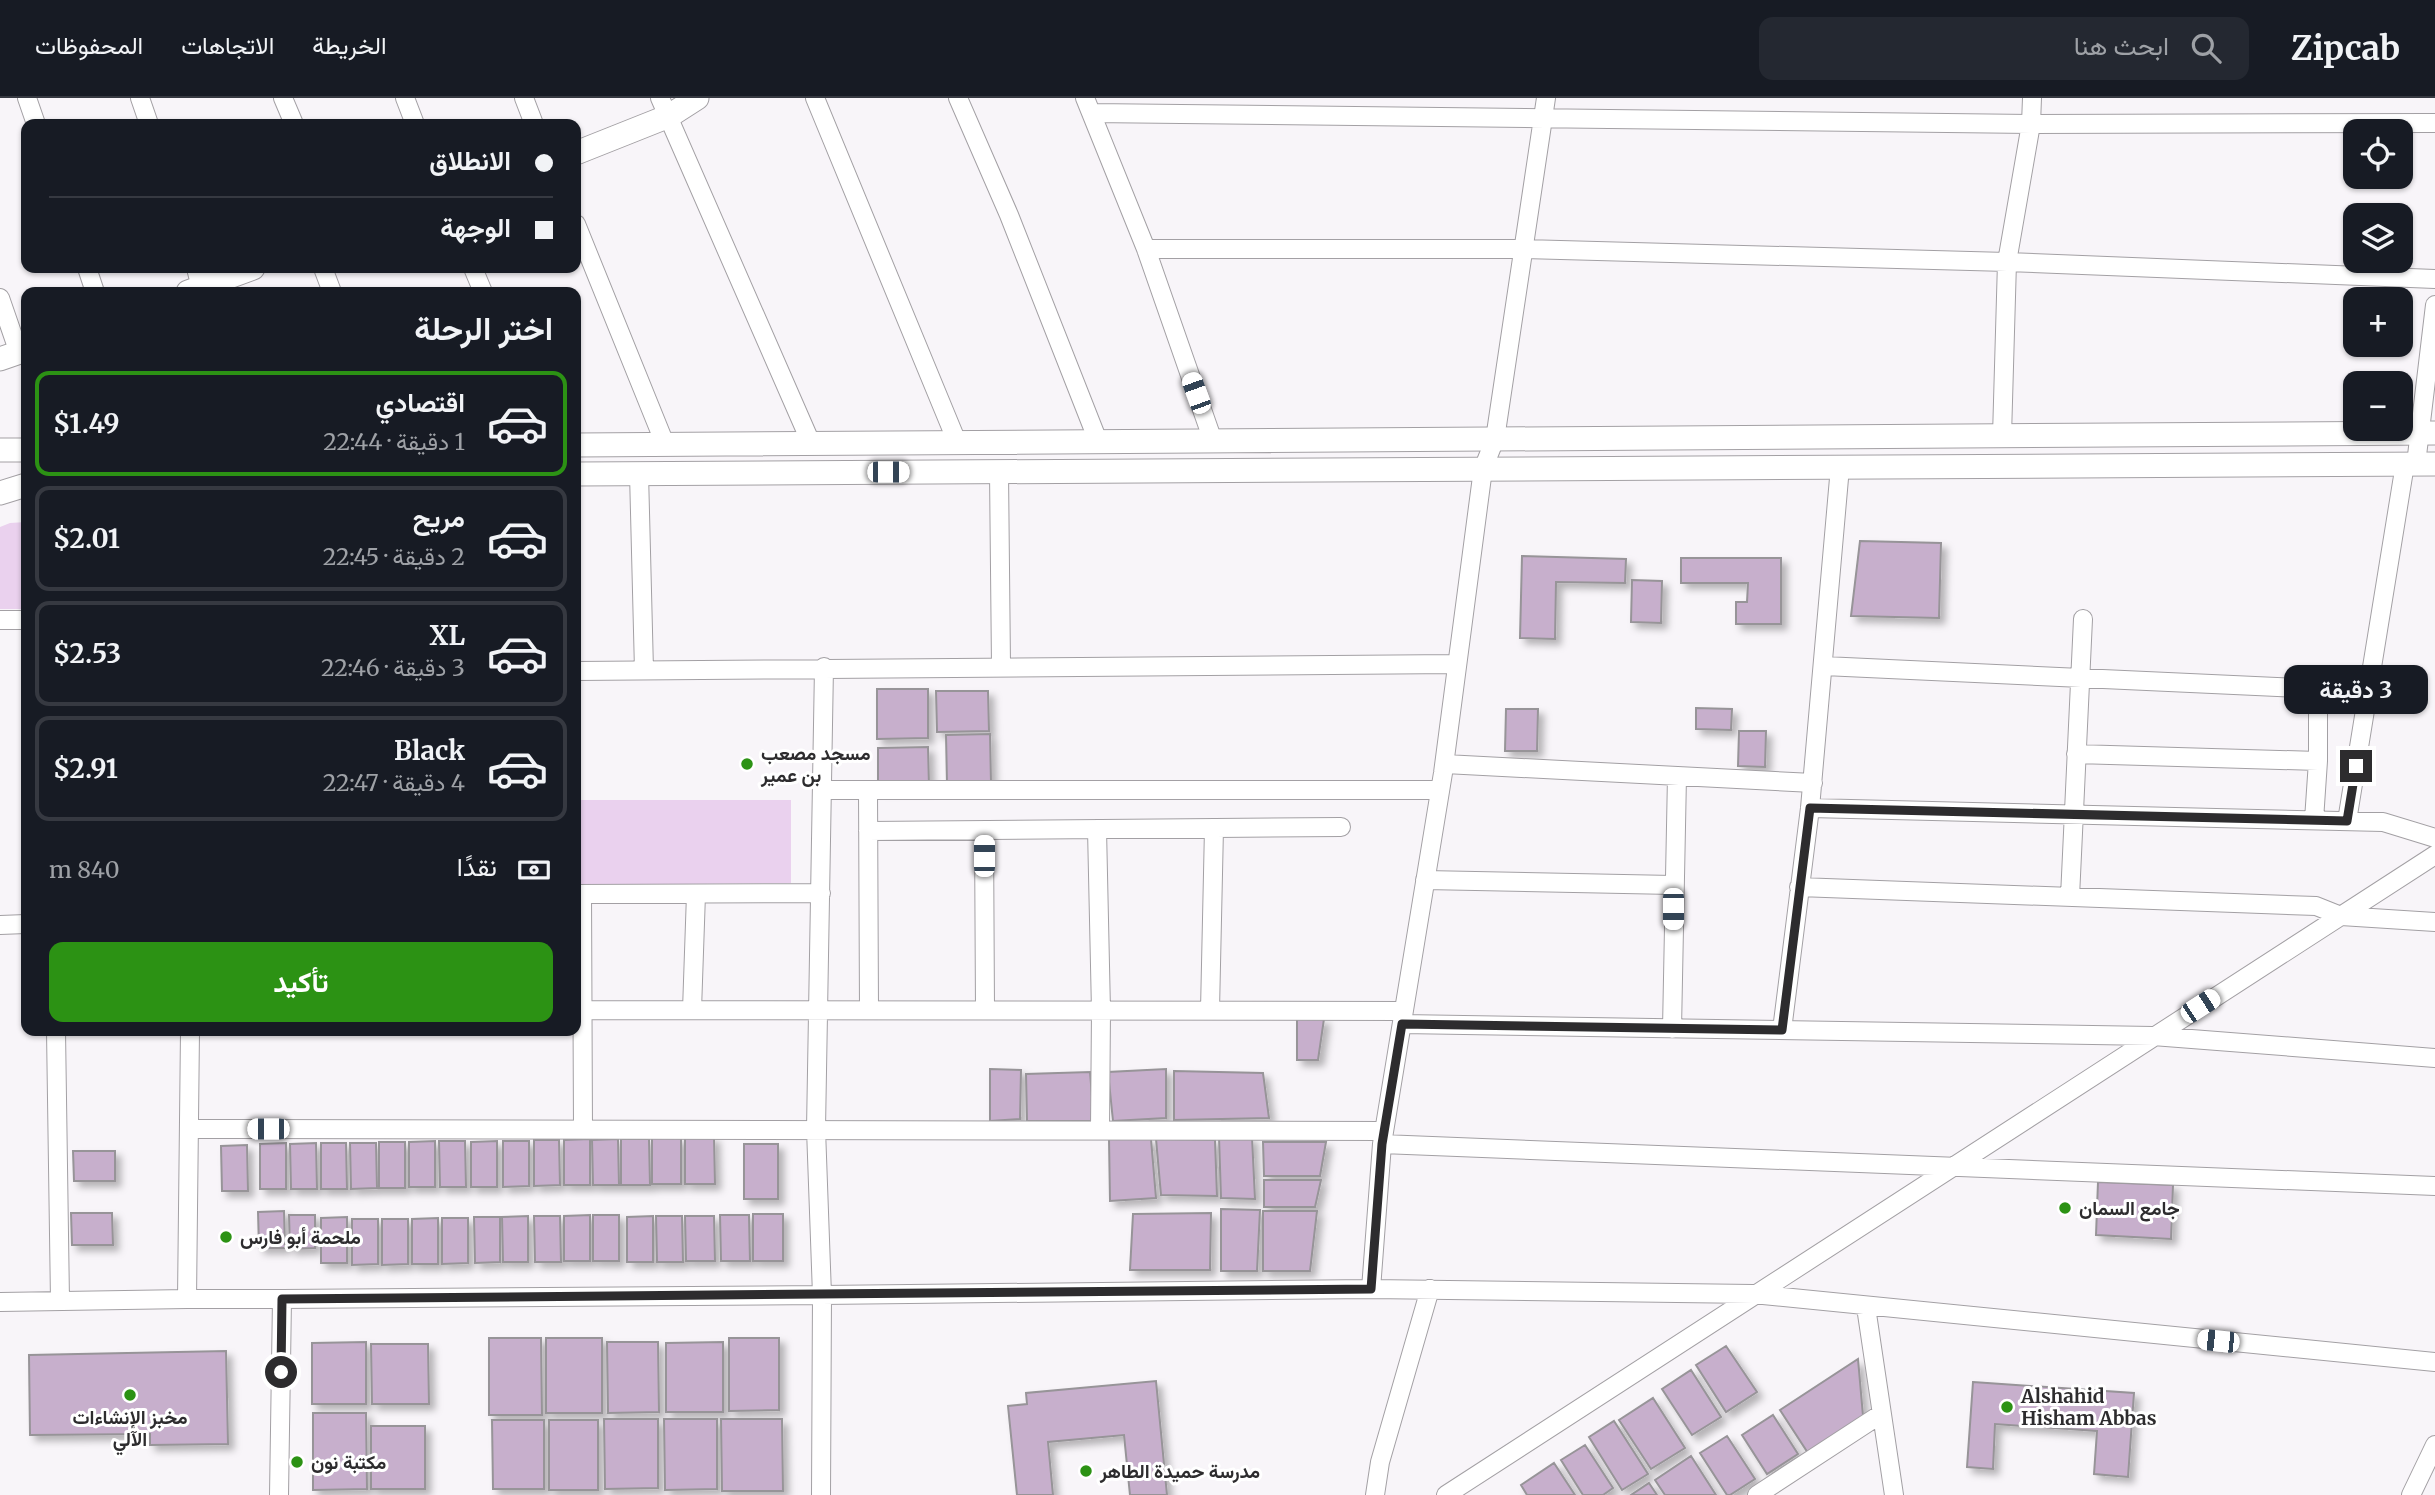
<!DOCTYPE html>
<html lang="ar">
<meta charset="utf-8">
<style>
:root{--surface:#171b24;--page:#242831;--text:#f1f3f6;--muted:#9ea1a6;--line:#363941;--accent:#2c9214}
body{margin:0;font-family:Merriweather,Vazirmatn,serif;background:var(--page);color:var(--text);direction:rtl;height:100vh;display:flex;flex-direction:column;font-size:26px;white-space:nowrap}
*{box-sizing:border-box;margin:0}
p{font-size:23px;color:var(--muted)}
.icon{flex:none;width:38px;height:38px;fill:none;stroke:currentColor;stroke-width:2;stroke-linecap:round;stroke-linejoin:round}
.map{position:relative;flex:1;overflow:hidden;direction:ltr}
.side{position:absolute;left:21px;top:189px;width:560px;height:749px;display:flex;flex-direction:column;background:var(--surface);border-radius:14px;box-shadow:0 2px 5px #0004;direction:rtl}
.side>*{flex:none}
.top-card{position:absolute;left:21px;top:21px;width:560px;height:154px;border-radius:14px;box-shadow:0 2px 5px #0004;direction:rtl;display:grid;align-content:center;height:154px;padding:0 28px;background:var(--surface)}
.tools{position:absolute;left:2343px;top:21px;display:grid;gap:14px}
.tools a{display:grid;place-items:center;width:70px;height:70px;border-radius:14px;background:var(--surface);box-shadow:0 2px 5px #0004;font-size:35px}
.end{position:absolute;width:32px;height:32px;margin:-16px;border:9px solid #2d2c2e;background:#fff;box-shadow:0 0 0 4px #fff}
.from{border-radius:50%}
.bubble{position:absolute;height:49px;border-radius:14px;background:var(--surface);box-shadow:0 2px 5px #0004;font-size:23px;font-weight:700;line-height:49px;text-align:center;direction:rtl}
.car{position:absolute;width:21px;height:42px;margin:-21px -10px;border-radius:9px;box-shadow:0 0 5px 2px #0007;background:linear-gradient(#fff 24%,#345 0 40%,#fff 0 76%,#345 0 86%,#fff 0)}
.top-card b{display:flex;align-items:center;gap:24px;height:66px;font-size:26px}
.top-card b+b{border-top:2px solid var(--line)}
.top-card i{width:18px;height:18px;background:var(--text)}
ul{padding:0;list-style:none}
li{display:flex;align-items:center;gap:21px;height:105px;margin:0 14px 10px;padding:0 14px;border:4px solid var(--line);border-radius:14px}
li div{flex:1}
li b{display:block;font-size:26px}
li em{font-style:normal;font-weight:700}
li.on{border-color:var(--accent)}
li>.icon{width:63px;height:63px;stroke-width:1.5}
h2{padding:0 28px;font-size:32px;line-height:84px}
.pay{display:flex;align-items:center;gap:18px;height:77px;padding:0 28px;font-size:26px}
.pay p{margin-inline-start:auto}
.button{display:flex;gap:14px;margin-top:auto;padding:14px 28px}
.button a{flex:1;height:80px;border-radius:14px;background:var(--accent);color:#fff;font-size:28px;font-weight:700;line-height:80px;text-align:center}
header{display:flex;align-items:center;gap:42px;box-sizing:border-box;height:98px;padding:0 35px;background:var(--surface);border-bottom:2px solid var(--line)}
header strong{font-size:33px}
nav{display:flex;gap:38px;margin-inline-start:auto;font-size:24px}
.search{width:490px;height:63px;background:var(--page);display:flex;align-items:center;gap:18px;box-sizing:border-box;padding:0 24px;border-radius:14px;color:var(--muted);font-size:26px}
.map>svg:first-child{display:block}
.green{fill:#ead1ee}
.building{fill:#c7afcc;stroke:#979498;stroke-width:2;filter:url(#shadow)}
.lines{fill:none;stroke-linecap:round;stroke-linejoin:round}
.street-casing{stroke:#a3a0a4;stroke-width:20}
.secondary-casing{stroke:#a3a0a4;stroke-width:25}
.street{stroke:#fff;stroke-width:18}
.secondary{stroke:#fff;stroke-width:23}
.route{stroke:#2d2c2e;stroke-width:9}
.poi-dot{fill:#2c9214;stroke:#fff;stroke-width:2.5}
.labels{text-anchor:middle;stroke-width:6;stroke-linejoin:round;paint-order:stroke}
.poi-label{font-size:19px;font-weight:bold;fill:#2d2c2e;stroke:#fff;text-anchor:start}
</style>
<header>
<strong>Zipcab</strong>
<div class="search"><svg class="icon" aria-label="search" viewBox="0 0 24 24"><circle cx="10" cy="10" r="6"/><path d="M15 15l6 6"/></svg>ابحث هنا</div>
<nav><a>الخريطة</a><a>الاتجاهات</a><a>المحفوظات</a></nav>
</header>
<div class="map">
<svg width="2435" height="1397" viewBox="0 0 2435 1397">
<defs>
<filter id="shadow"><feDropShadow dx="5.5" dy="5.5" stdDeviation="3.5" flood-color="#0004"/></filter>
</defs>
<rect width="100%" height="100%" fill="#f8f5f9"/>
<path class="green" d="M26 424V511H0V429L10 425Z
M576 702H791V785L576 787Z"/>
<path class="building" d="M1860 443 1941 445 1939 520 1851 518Z
M1522 458 1626 461 1625 485 1556 484 1555 541 1520 540Z
M1681 460H1781V526H1736V504H1747L1748 485H1681Z
M1632 482 1662 483 1661 525 1631 524Z
M877 591H928V640L877 641Z
M936 593H988L989 633 937 634Z
M1696 610 1732 611 1731 632 1696 631Z
M1506 611H1538L1537 653H1505Z
M1739 633H1766L1765 669 1738 668Z
M990 636 991 685 947 686 946 637Z
M928 649 929 688 878 689V650Z
M1297 921H1324L1318 962H1297Z
M990 971 1021 972 1020 1021 990 1023Z
M1166 971V1020L1113 1023 1108 974Z
M1174 973 1263 975 1269 1020 1174 1022Z
M1090 974 1094 1023H1027L1026 976Z
M685 1039H714L715 1086H685Z
M1219 1039H1252L1255 1101 1221 1100Z
M652 1040H681V1086H652Z
M590 1041V1087H564V1042Z
M618 1041 619 1087H593L592 1042Z
M621 1041H649L650 1087H621Z
M1109 1041H1151L1156 1100 1110 1103Z
M1156 1041 1215 1042 1217 1098 1161 1097Z
M534 1042H559L560 1087 534 1088Z
M435 1043V1089H409V1044Z
M439 1043H465L466 1089H440Z
M497 1043V1089H471V1044Z
M503 1043H529V1088L503 1089Z
M379 1044H405V1090H379Z
M1263 1044H1326L1320 1078H1264Z
M286 1045V1091H260V1046Z
M316 1045 317 1091H291L290 1046Z
M321 1045H346L347 1091H321Z
M350 1045H376L377 1090 351 1091Z
M744 1046H778V1101H744Z
M247 1047 248 1093H222L221 1048Z
M73 1053H115V1083H74Z
M1264 1082H1321L1315 1109H1264Z
M2098 1084 2173 1087 2171 1141 2096 1137Z
M1221 1111 1260 1112 1257 1173H1221Z
M284 1113 285 1150H259L258 1114Z
M1263 1113H1317L1310 1173H1263Z
M71 1115H112L113 1147H72Z
M1211 1115 1210 1172H1130L1133 1116Z
M753 1116H783V1163H753Z
M289 1117H315V1150L290 1151Z
M590 1117V1163H564V1118Z
M593 1117H619V1163H593Z
M720 1117H749L750 1163H721Z
M528 1118V1164H503L502 1119Z
M534 1118H560L561 1164H535Z
M653 1118V1164H627V1119Z
M656 1118H682L683 1164H657Z
M685 1118H714L715 1163H686Z
M347 1119V1165H321V1120Z
M474 1119H500V1164L475 1165Z
M438 1120V1166H412V1121Z
M442 1120H468V1165L442 1166Z
M352 1121H378V1166L352 1167Z
M382 1121H408V1166L382 1167Z
M489 1240H541L542 1317H489Z
M546 1240H602V1315H546Z
M729 1240H779V1312L729 1313Z
M366 1244V1306H312V1245Z
M607 1244H658L659 1314 608 1315Z
M723 1244V1314H666V1245Z
M371 1246H428L429 1306H372Z
M1726 1248 1757 1294 1726 1314 1696 1267Z
M226 1253 228 1346 150 1347V1336L30 1337 29 1257Z
M1858 1261 1863 1318 1808 1355 1780 1312Z
M1691 1272 1721 1319 1692 1337 1662 1291Z
M1156 1283 1167 1397H1130L1124 1337 1048 1344 1053 1397H1017L1008 1308 1027 1306 1026 1295Z
M1973 1284 2134 1295 2128 1379 2094 1376 2097 1333 1995 1326 1993 1371 1967 1369Z
M1653 1300 1685 1350 1651 1371 1619 1322Z
M313 1315H366L367 1391 313 1392Z
M1773 1317 1798 1356 1767 1376 1742 1337Z
M604 1321H658V1390L605 1391Z
M664 1321H717V1391L665 1392Z
M721 1321H782L783 1393H722Z
M492 1322H544V1391H493Z
M549 1322H598V1392H549Z
M1614 1323 1648 1376 1622 1392 1589 1339Z
M371 1328H425V1391H371Z
M1727 1338 1755 1381 1730 1397H1727L1700 1355Z
M1585 1347 1613 1390 1603 1397H1583L1561 1362Z
M1691 1358 1716 1397H1665L1655 1382Z
M1554 1365 1575 1397H1527L1521 1387Z
M1649 1385 1657 1397H1631Z"/>
<g class="lines">
<defs>
<path id="street" d="M27 0 36 26
M140 0 149 26
M283 0 294 26
M405 0 415 26
M524 0 534 26
M660 0 811 345
M815 0 957 344
M958 0 1009 117 1098 343
M1085 0 1146 151 1213 343
M1091 15 2031 26 2435 25
M576 126 665 346
M1146 151H1523L2007 164 2435 181
M87 170 95 194
M196 170 202 194
M323 170 332 194
M473 170 483 194
M0 200 19 255
M2002 338 2007 164 2031 26 2032 0
M2416 366 2435 207
M999 374 1001 568
M639 375 644 572
M0 522H26
M1824 568 2318 591V663L2314 722
M824 569 816 1031 822 1197 1371 1191 1753 1196 2435 1264
M576 573 1456 566
M2076 656 2318 663
M1445 666 1813 685
M823 692H1440
M868 692 869 912
M1810 710 2383 724 2435 740
M2347 723 2405 366
M1097 731 1101 913 1100 1032
M984 732 985 912
M868 733 1341 729
M1425 782 1673 787
M1799 789 2316 808 2341 818 2435 824
M576 796 821 795
M582 796 583 1031
M2070 799 2083 521
M0 827 26 826
M576 912 1404 913
M692 912 696 796
M1210 912 1214 730
M1402 926 2153 938 2435 960
M1672 931 1677 678
M1782 932 1810 710 1840 369
M56 933 60 1203
M190 933 187 1201H282L279 1397
M189 1031 1384 1033
M1382 1046 2435 1088
M1371 1191 1382 1046 1443 675 1483 371 1495 341 1546 0
M282 1201 822 1197 821 1397
M0 1204 187 1201
M1866 1209 1894 1397
M1375 1397 1380 1364 1430 1191
M1446 1397 2435 757
M1757 1397 1881 1316
M2411 1397 2435 1347"/>
<path id="secondary" d="M576 55 669 18 697 0
M188 194 253 170
M0 261 26 252
M576 347 2435 335
M0 352H26
M576 376 2435 366
M0 395 26 387"/>
</defs>
<use href="#street" class="street-casing"/>
<use href="#secondary" class="secondary-casing"/>
<use href="#street" class="street"/>
<use href="#secondary" class="secondary"/>
</g>
<g class="lines">
<path class="route" d="M281 1274 282 1201 1371 1191 1382 1046 1402 926 1782 932 1810 710 2347 723 2356 668"/>
</g>
<g class="poi-dot">
<circle cx="747" cy="666" r="7"/>
<circle cx="2065" cy="1110" r="7"/>
<circle cx="226" cy="1139" r="7"/>
<circle cx="130" cy="1297" r="7"/>
<circle cx="2007" cy="1309" r="7"/>
<circle cx="297" cy="1364" r="7"/>
<circle cx="1086" cy="1373" r="7"/>
</g>
<g class="labels">
<g class="poi-label">
<text x="761" y="662">مسجد مصعب<tspan x="761" dy="22">بن عمير</tspan></text>
<text x="2079" y="1117">جامع السمان</text>
<text x="240" y="1146">ملحمة أبو فارس</text>
<text x="2021" y="1305">Alshahid<tspan x="2021" dy="22">Hisham Abbas</tspan></text>
<text x="130" y="1326" text-anchor="middle">مخبز الإنشاءات<tspan x="130" dy="22">الآلي</tspan></text>
<text x="311" y="1371">مكتبة نون</text>
<text x="1100" y="1380">مدرسة حميدة الطاهر</text>
</g>
</g>
</svg>
<div class="tools">
<a><svg class="icon" aria-label="locate" viewBox="0 0 24 24"><circle cx="12" cy="12" r="6"/><path d="M12 2v4M12 18v4M2 12h4M18 12h4"/></svg></a>
<a><svg class="icon" aria-label="layers" viewBox="0 0 24 24"><path d="M12 4l9 5-9 5-9-5zM3 14l9 5 9-5"/></svg></a>
<a>+</a>
<a>−</a>
</div>
<i class="end from" style="left:281px;top:1274px"></i>
<i class="end" style="left:2356px;top:668px"></i>
<div class="bubble" style="left:2284px;top:567px;width:144px">3 دقيقة</div>
<i class="car" style="left:1196px;top:295px;rotate:340deg"></i>
<i class="car" style="left:888px;top:374px;rotate:90deg"></i>
<i class="car" style="left:984px;top:758px;rotate:0deg"></i>
<i class="car" style="left:1673px;top:811px;rotate:180deg"></i>
<i class="car" style="left:2200px;top:908px;rotate:57deg"></i>
<i class="car" style="left:268px;top:1031px;rotate:270deg"></i>
<i class="car" style="left:2218px;top:1243px;rotate:276deg"></i>
<div class="top-card">
<b><i class="from"></i>الانطلاق</b>
<b><i></i>الوجهة</b>
</div>
<section class="side">
<h2>اختر الرحلة</h2>
<ul>
<li class="on"><svg class="icon" aria-label="car" viewBox="0 0 24 24"><path d="M5 17H2v-5l4-1 3-4h7l3 4 3 1v5h-3M9 17h6M6 11h13"/><circle cx="7" cy="17" r="2"/><circle cx="17" cy="17" r="2"/></svg><div><b>اقتصادي</b><p>1 دقيقة · 22:44</p></div><em>$1.49</em></li>
<li><svg class="icon" aria-label="car" viewBox="0 0 24 24"><path d="M5 17H2v-5l4-1 3-4h7l3 4 3 1v5h-3M9 17h6M6 11h13"/><circle cx="7" cy="17" r="2"/><circle cx="17" cy="17" r="2"/></svg><div><b>مريح</b><p>2 دقيقة · 22:45</p></div><em>$2.01</em></li>
<li><svg class="icon" aria-label="car" viewBox="0 0 24 24"><path d="M5 17H2v-5l4-1 3-4h7l3 4 3 1v5h-3M9 17h6M6 11h13"/><circle cx="7" cy="17" r="2"/><circle cx="17" cy="17" r="2"/></svg><div><b>XL</b><p>3 دقيقة · 22:46</p></div><em>$2.53</em></li>
<li><svg class="icon" aria-label="car" viewBox="0 0 24 24"><path d="M5 17H2v-5l4-1 3-4h7l3 4 3 1v5h-3M9 17h6M6 11h13"/><circle cx="7" cy="17" r="2"/><circle cx="17" cy="17" r="2"/></svg><div><b>Black</b><p>4 دقيقة · 22:47</p></div><em>$2.91</em></li>
</ul>
<div class="pay"><svg class="icon" aria-label="cash" viewBox="0 0 24 24"><path d="M3 7h18v10H3z"/><circle cx="12" cy="12" r="2"/></svg>نقدًا<p>840 m</p></div>
<div class="button"><a>تأكيد</a></div>
</section>
</div>
